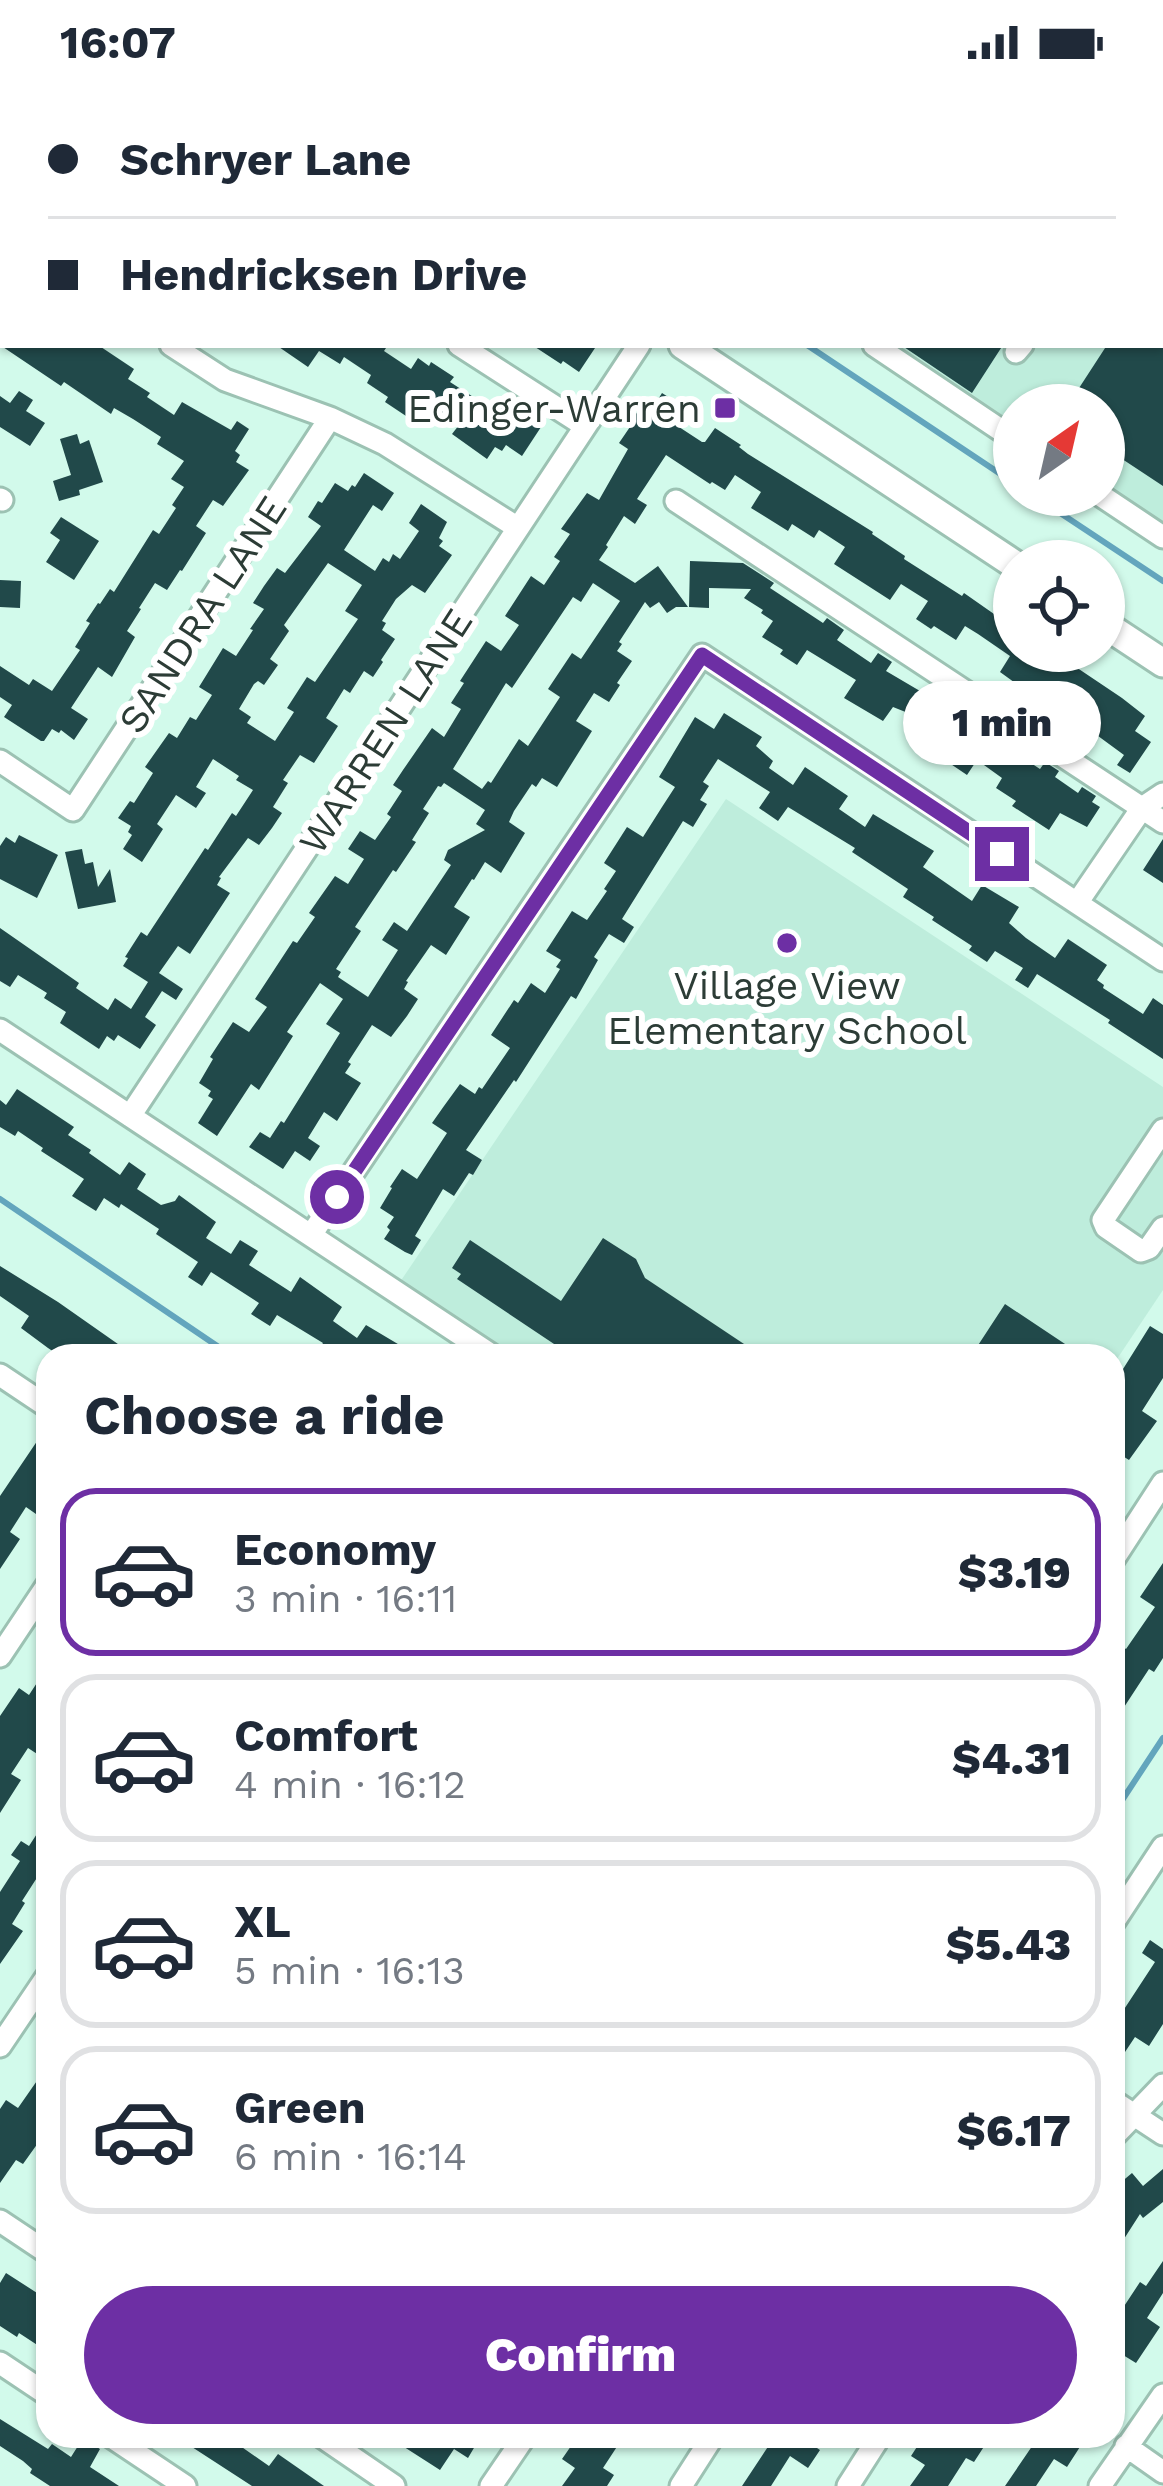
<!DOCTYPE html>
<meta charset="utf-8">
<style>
:root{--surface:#fff;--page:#f6f6f7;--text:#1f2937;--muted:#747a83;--line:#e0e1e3;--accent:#6d2fa4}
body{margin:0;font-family:"Work Sans",sans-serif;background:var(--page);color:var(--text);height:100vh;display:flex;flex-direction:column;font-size:45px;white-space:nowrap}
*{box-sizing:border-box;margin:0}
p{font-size:39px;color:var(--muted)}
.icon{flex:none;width:66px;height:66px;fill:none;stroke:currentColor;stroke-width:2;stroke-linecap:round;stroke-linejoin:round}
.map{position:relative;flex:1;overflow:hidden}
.details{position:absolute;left:36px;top:1260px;width:1089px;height:1104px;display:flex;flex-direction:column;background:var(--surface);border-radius:36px;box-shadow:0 3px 9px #0004}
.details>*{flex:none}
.top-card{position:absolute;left:0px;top:0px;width:1164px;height:264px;box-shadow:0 3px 9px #0004;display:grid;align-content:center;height:264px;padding:0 48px;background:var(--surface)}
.needle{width:78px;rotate:34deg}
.fabs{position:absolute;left:993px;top:300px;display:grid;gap:24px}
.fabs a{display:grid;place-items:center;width:132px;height:132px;border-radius:50%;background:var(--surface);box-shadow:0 3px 9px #0004;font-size:60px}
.end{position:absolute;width:54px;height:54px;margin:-27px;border:15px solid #6d2fa4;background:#fff;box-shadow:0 0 0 6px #fff}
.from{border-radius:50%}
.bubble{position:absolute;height:84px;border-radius:42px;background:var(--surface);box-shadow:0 3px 9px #0004;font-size:39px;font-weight:800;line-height:84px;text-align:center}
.top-card b{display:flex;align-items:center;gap:42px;height:114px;font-size:45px}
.top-card b+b{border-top:3px solid var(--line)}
.top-card i{width:30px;height:30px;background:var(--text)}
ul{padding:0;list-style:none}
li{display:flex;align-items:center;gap:36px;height:168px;margin:0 24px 18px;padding:0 24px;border:6px solid var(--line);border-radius:36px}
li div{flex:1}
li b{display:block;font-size:45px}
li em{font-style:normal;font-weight:800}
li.current{border-color:var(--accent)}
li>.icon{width:108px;height:108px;stroke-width:1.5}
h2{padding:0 48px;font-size:54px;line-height:144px}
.cta{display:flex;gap:24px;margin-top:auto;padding:24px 48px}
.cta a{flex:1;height:138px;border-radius:72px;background:var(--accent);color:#fff;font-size:48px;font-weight:800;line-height:138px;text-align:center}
.status{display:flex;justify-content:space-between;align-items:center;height:84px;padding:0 60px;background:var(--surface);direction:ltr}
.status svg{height:33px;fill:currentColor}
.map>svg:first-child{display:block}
.built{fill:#beeddc}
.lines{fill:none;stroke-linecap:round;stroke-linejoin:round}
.stream{stroke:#63a5bd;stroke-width:6}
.building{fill:#21494a;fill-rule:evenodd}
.minor-casing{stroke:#9cc2b3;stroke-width:27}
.major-casing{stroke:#9cc2b3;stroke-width:33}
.minor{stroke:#fff;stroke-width:21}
.major{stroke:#fff;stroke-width:27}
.route{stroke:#6d2fa4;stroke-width:15}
.poi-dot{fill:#6d2fa4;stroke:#fff;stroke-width:4.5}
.labels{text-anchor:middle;stroke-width:12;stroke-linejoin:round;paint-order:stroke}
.poi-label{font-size:39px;fill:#2c3c36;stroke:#fff;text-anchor:end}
.street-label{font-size:39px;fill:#2c3c36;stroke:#fff}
</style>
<div class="status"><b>16:07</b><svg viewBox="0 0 49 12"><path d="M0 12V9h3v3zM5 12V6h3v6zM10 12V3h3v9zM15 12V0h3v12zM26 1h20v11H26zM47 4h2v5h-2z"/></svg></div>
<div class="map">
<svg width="1163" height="2402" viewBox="0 0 1163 2402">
<rect width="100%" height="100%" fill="#d2faeb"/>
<path class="built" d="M934 0H1163V443L1104 404V321H1014V345L887 261H1161V3H932Z
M726 715 1163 1003V1206L1113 1281V1272H512L400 1198Z"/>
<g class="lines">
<path class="stream" d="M414 0 419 3
M807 261 1014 399
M1033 411 1163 497
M0 1115 232 1272
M1113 1730 1163 1654"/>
</g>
<path class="building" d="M0 261H98L134 285 128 295 150 309 147 313 174 331 182 318 231 346 237 337 249 345 235 367 240 371 236 378 249 386 223 422 213 416 196 442 206 449 182 487 180 486 167 506 155 499 139 524 141 525 127 547 135 553 112 593 98 583 71 624 88 635 74 656 61 646 59 649 52 645 44 657H41L4 633 12 621 0 613V582L29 601 33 595 52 607 80 566 75 563 90 539 86 537 98 519 100 520 110 505 114 508 153 446 159 450 176 424 172 421 184 403 171 395 184 377 157 360 161 353 133 335 114 324 111 330 64 298 61 302Z
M276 261H388L384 267 411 285 418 274 429 282 431 278 454 293 450 298 498 329 504 321 521 333 524 328 543 340 522 372 506 361 502 367 495 363 487 375 452 350 459 341 420 316 409 334 385 318 388 313 367 299 371 291 344 273 340 280 319 267 308 283Z
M532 261H597L579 288 563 277 561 280Z
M901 261H1003L972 309Z
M1107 261H1163V402L1104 363V321H1068Z
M19 307 33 316 26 327 45 339 30 362 0 343V312L10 319Z
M662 309 687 325 676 341 702 358H705L715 344 741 361 739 363 748 370 873 448 872 450 905 472 904 475 962 512 964 509 1014 544V567H1052L1122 614 1145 632 1135 647 1151 658 1130 689 1117 681 1124 671 1064 627 1073 614 1046 597 1036 614 1000 588 1010 572 978 550 965 542 956 556 934 542 931 545 916 535 928 517 901 500 890 516 834 480 845 463 819 446 814 454 792 440 788 447 751 424 761 408 735 391 725 406 712 398 710 400 666 371 637 415 647 421 635 440 624 432 606 461 608 463 599 476 635 499 658 482 688 523H676L667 529 659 518 650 524 645 518 619 558 622 560 617 567 632 577 617 599 620 601 609 618 594 609 576 637 592 647 557 703 542 694 536 703 532 700 514 727 509 738 525 749 501 789 485 778 474 796 472 795 454 823 470 833 446 871 431 861 406 897 408 898 404 905 418 915 407 932 391 953 372 941 348 978 351 980 345 989 361 999 337 1037 324 1028 308 1054 320 1062 310 1077 295 1067 283 1085 249 1063 260 1048 270 1054 281 1037 284 1039 340 949 326 940 343 915 320 899 287 948 293 952 259 1006 251 1000 217 1052 198 1039 213 1015 208 1012 211 1007 199 999 213 975 210 973 233 938 249 948 267 923 255 915 293 857 297 859 315 833 309 829 335 792 348 800 364 775 348 765 360 747 375 756 391 733 387 730 402 707 393 701 403 686 432 644 444 653 461 625 451 619 464 599 460 597 486 557 501 567 519 541 505 532 531 492 544 501 560 477 554 473 570 450 561 445 587 409 599 416 628 365 619 359 632 340 630 339 640 324 649 330ZM593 499 620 517 581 575 572 569 548 605 560 613 528 662 519 655 491 699 488 697 482 705 453 685 506 599 512 604 573 513 581 518ZM444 699 485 726 476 740 485 746 448 766 444 776 451 781 407 847 394 838 382 856 398 866 368 913 338 893 341 888 336 885 361 847 355 843 393 786 396 788 416 758 412 756 429 729 423 725 438 702 441 703Z
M77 350 80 360 89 356 103 398 79 406 80 411 59 417 53 397 71 391 60 355Z
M364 389 394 409 382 427 373 421 344 466 375 487 383 474 389 478 393 470 400 475 419 447 409 439 421 420 447 438 439 454 443 457 439 462 452 471 425 509 412 501 396 515 382 537 386 539 382 546 395 555 381 576 383 578 373 593 364 587 350 609 344 605 326 634 338 642 314 679 300 671 283 696 288 699 273 723 282 729 272 744 259 761 248 754 219 793 221 794 217 801 230 809 190 870 178 862 159 889 183 905 176 916 162 907 145 933 156 941 140 965 118 951 114 957 107 952 99 965 60 939 66 928 44 914 47 909 18 891 10 903 0 897V844L79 899 76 904 108 926 115 914 131 925 148 898 123 882 128 874 125 873 141 848 147 852 205 764 208 766 232 729 236 732 253 706 236 696 239 692 213 675 196 703 206 709 196 724 176 711 157 740 163 745 142 778 123 765 132 751 128 748 131 742 118 734 130 717 134 719 153 689 145 683 169 649 177 654 190 633 196 636 212 611 199 603 223 564 236 572 253 546 250 545 264 525 253 519 264 502 277 484 285 489 321 442 308 433 318 417 322 419 335 399 348 407 352 401 355 403ZM328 479 362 501 345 527 358 535 315 598 307 593 287 624 294 628 275 657 247 639 251 633 239 625 254 600 258 597 264 601 278 581 270 575 289 547 284 541Z
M61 433 99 457 74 496 46 478 60 456 50 449Z
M690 477 743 479 774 499 770 504 823 539 827 534 844 546 837 556 871 579 878 569 892 578 886 587 976 640 979 635 1013 657 1008 664 1040 685 1045 678 1059 687 1055 693 1078 709 1082 703 1096 712 1092 718 1100 723 1087 743 1060 729 1049 746 1012 722 1016 717 996 704 1002 694 977 676 967 691 930 666 941 650 913 631 893 623 883 637 844 614 856 596 807 566 797 581 780 570 783 566 762 553 773 537 761 529 763 526 744 514 751 505 709 504V524L689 523Z
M0 496 21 497 20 524 0 523Z
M724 629 762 653 756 662 773 677 769 684 793 701 805 683 848 712 839 725 865 743 873 730 934 767 923 783 972 817 982 801 1019 823 1009 839 1026 854 1055 874 1068 855 1107 881 1097 896 1104 901 1103 904 1143 930 1153 914 1163 921V975L1108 939 1110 936 1037 890 1028 904 1015 896 1023 884 995 867 987 878 969 866 972 862 932 836 934 833 903 813 908 805 852 768 855 764 788 723 778 737 759 724 770 708 718 675 703 698 709 702 700 716 707 720 693 743 683 737 622 835 634 843 624 859 609 850 594 873 598 876 576 915 571 912 516 998 514 996 466 1066 482 1076 473 1091 469 1089 454 1112 443 1105 415 1152 421 1156 412 1171 405 1168 384 1155 390 1146 387 1143 394 1133 380 1124 392 1104 390 1103 402 1085 417 1095 447 1049 432 1039 444 1022 460 1000 475 1010 479 1003 482 1005 510 964 491 951 514 916 518 919 531 899 545 909 560 885 556 883 561 876 546 867 572 827 587 836 607 807 604 805 616 787 604 779 627 743 643 753 662 723 675 703 659 693 695 633 714 645Z
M19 751 58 771 37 814 0 795V762L6 753 15 759Z
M1163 755V799L1143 786Z
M82 765 85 780 93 778 98 803 110 785 116 818 78 825 65 768Z
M17 1005 74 1043 68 1051 91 1066 89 1069 120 1091 129 1078 146 1090 137 1105 161 1121 175 1117 179 1111 216 1138 206 1154 231 1170 240 1156 258 1167 249 1181 291 1208 300 1193 342 1223 333 1237 357 1254 366 1241 418 1272H315L323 1259 277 1231 270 1242 251 1230 259 1219 211 1188 202 1202 188 1193 198 1178 156 1150 159 1145 121 1120 119 1124 104 1114 96 1127 72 1112 84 1095 41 1067 43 1064 18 1047 15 1052 0 1043V1016L6 1021Z
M603 1154 636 1175 645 1194 762 1272H572L457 1195 461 1190 452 1184 470 1156 561 1217Z
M0 1182 58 1218 135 1272H60L48 1264 21 1244 29 1232 0 1212Z
M1005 1220 1083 1272H971Z
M1150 1242 1163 1250V1294L1142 1327 1157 1337 1129 1376 1113 1366V1301Z
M48 1341V1414L36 1430 26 1423 10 1448 20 1455 0 1485V1412Z
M1163 1479V1574L1154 1588 1149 1585 1113 1640V1556L1126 1565 1155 1523 1140 1513Z
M48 1582V1635L39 1649 48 1655V1677L28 1664 11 1690 21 1696 0 1729V1632L19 1604 29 1611Z
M48 1733V1795L40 1789 22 1817 25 1819 12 1840 23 1847 0 1880V1808L20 1777 11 1771 21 1757 29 1762Z
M1150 1856 1163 1865V1940L1149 1962 1135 1953 1113 1986V1929L1119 1933 1155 1878 1142 1869Z
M48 1981V2045L23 2080 16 2076 0 2099V2025L6 2016 18 2024Z
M1163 2085V2118L1143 2134 1140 2130 1113 2172V2105L1132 2089 1143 2102Z
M1163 2177V2209L1147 2234 1160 2243 1136 2279 1123 2271 1113 2287V2239L1140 2198 1146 2202Z
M6 2189 48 2216V2268L19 2249 17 2253 0 2242V2199Z
M0 2335 48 2365 52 2360 71 2373 83 2354 100 2365 90 2383 119 2402H50L30 2389 32 2385 23 2377 0 2362Z
M175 2352H226L269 2382 278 2370 324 2402H252Z
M387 2352H481L468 2374 454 2365 440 2386Z
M578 2352H624L603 2384 614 2391 607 2402H562L575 2384 562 2375Z
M775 2352H799L820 2366 808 2384 790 2372 771 2402H742Z
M924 2352H971L985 2361 974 2378 966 2374 948 2402H910L925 2381 911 2372Z
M1039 2352H1087L1067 2383 1054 2375 1036 2402H1005Z"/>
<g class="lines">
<defs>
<path id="minor" d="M480 0 484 3
M684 0 689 3
M803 3 805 0
M1161 3 1163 0
M0 8 3 10
M0 151 3 153
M1161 226 1163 227
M171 261 225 296 330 334 385 360 518 444
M459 261 585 342
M874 261 1014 355
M1016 268 1022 261
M1100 411 1163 453
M0 415 2 416
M676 417 1163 738
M0 677 73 726 330 334
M1077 819 1142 724 1163 710
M0 946 493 1272
M130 1032 639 261
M1163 1046 1103 1136 1106 1143 1141 1167 1149 1164 1163 1144
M311 1151 702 571 1163 876
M0 1291 48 1323
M1113 1476 1163 1399
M0 1572 48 1500
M1113 1839 1163 1763
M0 1962 48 1891
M1113 2017 1163 2050
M1113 2053 1163 2001
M0 2137 48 2169
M0 2279 48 2311
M110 2352 185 2402
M321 2352 394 2402
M1126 2362 1163 2388
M491 2402 525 2352
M681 2402 713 2352
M848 2402 880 2352
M1100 2402 1163 2311"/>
<path id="major" d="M289 0 293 3
M683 261 1014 480
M1104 540 1163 579"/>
</defs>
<use href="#minor" class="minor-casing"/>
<use href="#major" class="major-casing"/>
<use href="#minor" class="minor"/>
<use href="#major" class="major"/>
</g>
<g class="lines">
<path class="route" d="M337 1113 702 571 1002 770"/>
</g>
<g class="poi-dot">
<rect x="713" y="312" width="24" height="24" rx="6"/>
<circle cx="787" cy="859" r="12"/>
</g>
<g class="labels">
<g class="poi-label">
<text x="701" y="338">Edinger-Warren</text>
<text x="787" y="915" text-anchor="middle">Village View<tspan x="787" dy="45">Elementary School</tspan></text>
</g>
<g class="street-label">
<text transform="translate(202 530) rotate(-57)" y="14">SANDRA LANE</text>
<text transform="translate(385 647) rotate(-57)" y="14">WARREN LANE</text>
</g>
</g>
</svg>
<div class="fabs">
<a><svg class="needle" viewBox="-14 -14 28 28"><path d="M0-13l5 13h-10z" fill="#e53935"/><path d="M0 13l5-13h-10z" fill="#747a83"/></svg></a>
<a><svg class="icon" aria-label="locate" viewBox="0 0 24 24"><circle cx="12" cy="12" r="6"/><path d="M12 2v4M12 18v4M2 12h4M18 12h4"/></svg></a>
</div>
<i class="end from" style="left:337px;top:1113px"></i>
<i class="end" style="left:1002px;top:770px"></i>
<div class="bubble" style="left:903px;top:597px;width:198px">1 min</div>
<div class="top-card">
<b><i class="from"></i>Schryer Lane</b>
<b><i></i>Hendricksen Drive</b>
</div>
<section class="details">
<h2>Choose a ride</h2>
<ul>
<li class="current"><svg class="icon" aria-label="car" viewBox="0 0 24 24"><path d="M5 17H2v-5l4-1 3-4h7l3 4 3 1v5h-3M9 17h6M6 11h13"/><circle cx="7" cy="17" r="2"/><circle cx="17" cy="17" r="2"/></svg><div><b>Economy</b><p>3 min · 16:11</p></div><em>$3.19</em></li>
<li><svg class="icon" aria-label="car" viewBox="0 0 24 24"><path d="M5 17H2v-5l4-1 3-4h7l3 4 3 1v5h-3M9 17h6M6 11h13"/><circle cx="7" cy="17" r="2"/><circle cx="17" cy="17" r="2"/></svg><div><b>Comfort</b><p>4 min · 16:12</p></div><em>$4.31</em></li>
<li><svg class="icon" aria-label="car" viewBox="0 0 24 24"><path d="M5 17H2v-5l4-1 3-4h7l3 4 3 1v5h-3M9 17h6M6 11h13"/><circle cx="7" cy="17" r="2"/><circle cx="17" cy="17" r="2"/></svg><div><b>XL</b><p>5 min · 16:13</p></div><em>$5.43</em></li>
<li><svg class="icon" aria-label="car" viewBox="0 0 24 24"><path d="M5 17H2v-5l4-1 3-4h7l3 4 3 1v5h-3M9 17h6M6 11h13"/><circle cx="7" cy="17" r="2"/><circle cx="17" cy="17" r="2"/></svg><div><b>Green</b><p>6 min · 16:14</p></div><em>$6.17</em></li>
</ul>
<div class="cta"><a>Confirm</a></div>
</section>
</div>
